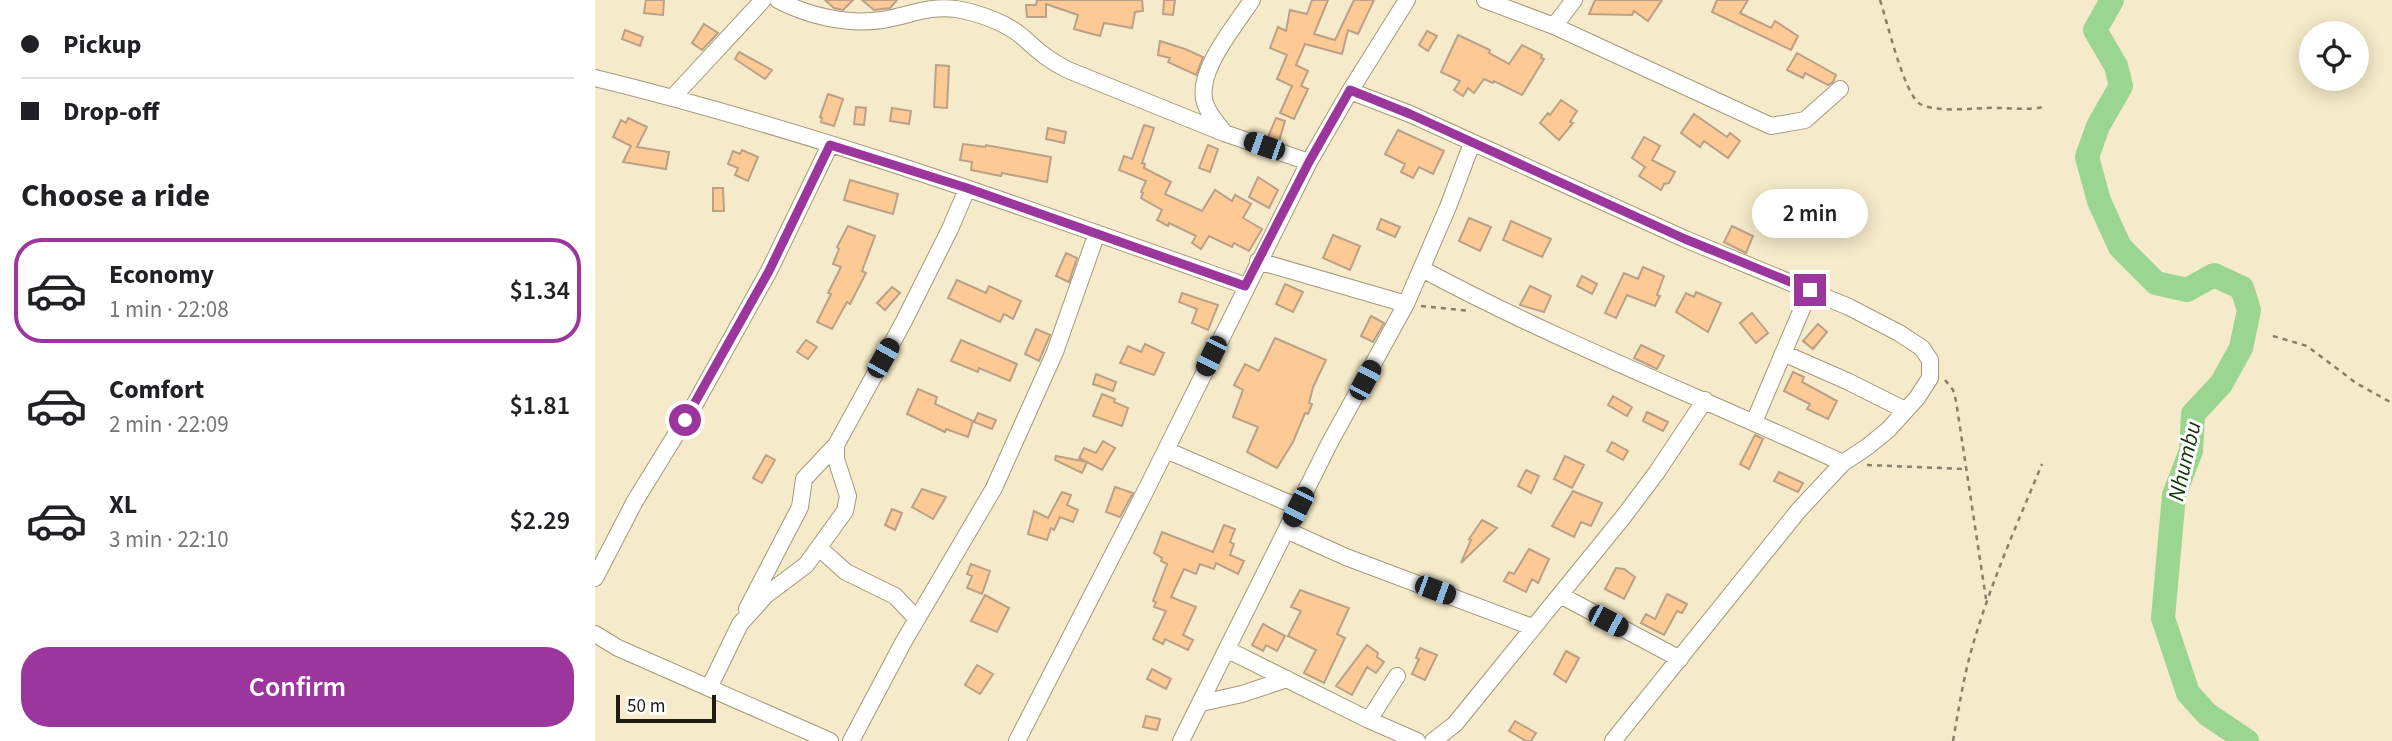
<!DOCTYPE html>
<meta charset="utf-8">
<style>
:root{--surface:#fff;--page:#f6f6f6;--text:#202124;--muted:#757577;--line:#e0e0e0;--accent:#9b379c}
body{margin:0;font-family:"Source Sans 3",sans-serif;background:var(--page);color:var(--text);height:100vh;display:flex;flex-direction:column;font-size:26px;white-space:nowrap}
*{box-sizing:border-box;margin:0}
p{font-size:23px;color:var(--muted)}
.icon{flex:none;width:38px;height:38px;fill:none;stroke:currentColor;stroke-width:2;stroke-linecap:round;stroke-linejoin:round}
.map{position:relative;flex:1;overflow:hidden}
.sheet{display:flex;flex-direction:column;background:var(--surface);width:595px}
.sheet>*{flex:none}
.hud{display:grid;align-content:center;height:154px;padding:0 21px;background:var(--surface)}
.fabs{position:absolute;left:1704px;top:21px;display:grid;gap:14px}
.fabs a{display:grid;place-items:center;width:70px;height:70px;border-radius:50%;background:var(--surface);box-shadow:0 4px 18px #0003;font-size:35px}
.scale{position:absolute;left:21px;bottom:18px;width:100px;box-sizing:border-box;padding-left:7px;border:4px solid #201c10;border-top:0;font-size:19px;line-height:24px;white-space:nowrap;color:#201c10;-webkit-text-stroke:5px #fff;paint-order:stroke}
.end{position:absolute;width:32px;height:32px;margin:-16px;border:9px solid #9b379c;background:#fff;box-shadow:0 0 0 4px #fff}
.from{border-radius:50%}
.bubble{position:absolute;height:49px;border-radius:24px;background:var(--surface);box-shadow:0 4px 18px #0003;font-size:23px;font-weight:600;line-height:49px;text-align:center}
.car{position:absolute;width:21px;height:42px;margin:-21px -10px;border-radius:9px;box-shadow:0 0 5px 2px #0007;background:linear-gradient(#222 24%,#8ab4d8 0 40%,#222 0 76%,#8ab4d8 0 86%,#222 0)}
.hud b{display:flex;align-items:center;gap:24px;height:66px;font-size:26px}
.hud b+b{border-top:2px solid var(--line)}
.hud i{width:18px;height:18px;background:var(--text)}
ul{padding:0;list-style:none}
li{display:flex;align-items:center;gap:21px;height:105px;margin:0 14px 10px;padding:0 7px;border:4px solid transparent;border-radius:28px}
li div{flex:1}
li b{display:block;font-size:26px}
li em{font-style:normal;font-weight:600}
li.current{border-color:var(--accent)}
li>.icon{width:63px;height:63px;stroke-width:1.5}
h2{padding:0 21px;font-size:32px;line-height:84px}
.primary-button{display:flex;gap:14px;margin-top:auto;padding:14px 21px}
.primary-button a{flex:1;height:80px;border-radius:28px;background:var(--accent);color:#fff;font-size:28px;font-weight:600;line-height:80px;text-align:center}
main{display:flex;flex:1;min-height:0}
.map>svg:first-child{display:block}
.lines{fill:none;stroke-linecap:round;stroke-linejoin:round}
.river{stroke:#9ad591;stroke-width:24}
.building{fill:#fdca96;stroke:#baa188;stroke-width:2}
.minor-casing{stroke:#a4997a;stroke-width:18}
.path{stroke:#88816a;stroke-width:2.5;stroke-dasharray:5 5;stroke-linecap:butt}
.minor{stroke:#fff;stroke-width:16}
.route{stroke:#9b379c;stroke-width:9}
.labels{text-anchor:middle;stroke-width:6;stroke-linejoin:round;paint-order:stroke}
.water-label{font-size:23px;font-style:italic;fill:#0f3608;stroke:#fff}
</style>
<main>
<section class="sheet">
<div class="hud">
<b><i class="from"></i>Pickup</b>
<b><i></i>Drop-off</b>
</div>
<h2>Choose a ride</h2>
<ul>
<li class="current"><svg class="icon" aria-label="car" viewBox="0 0 24 24"><path d="M5 17H2v-5l4-1 3-4h7l3 4 3 1v5h-3M9 17h6M6 11h13"/><circle cx="7" cy="17" r="2"/><circle cx="17" cy="17" r="2"/></svg><div><b>Economy</b><p>1 min · 22:08</p></div><em>$1.34</em></li>
<li><svg class="icon" aria-label="car" viewBox="0 0 24 24"><path d="M5 17H2v-5l4-1 3-4h7l3 4 3 1v5h-3M9 17h6M6 11h13"/><circle cx="7" cy="17" r="2"/><circle cx="17" cy="17" r="2"/></svg><div><b>Comfort</b><p>2 min · 22:09</p></div><em>$1.81</em></li>
<li><svg class="icon" aria-label="car" viewBox="0 0 24 24"><path d="M5 17H2v-5l4-1 3-4h7l3 4 3 1v5h-3M9 17h6M6 11h13"/><circle cx="7" cy="17" r="2"/><circle cx="17" cy="17" r="2"/></svg><div><b>XL</b><p>3 min · 22:10</p></div><em>$2.29</em></li>
</ul>
<div class="primary-button"><a>Confirm</a></div>
</section>
<div class="map">
<svg width="1797" height="741" viewBox="0 0 1797 741">
<rect width="100%" height="100%" fill="#f5eac9"/>
<g class="lines">
<path class="river" d="M1517 0 1500 30 1521 66 1526 86 1503 126 1492 157 1504 201 1525 247 1561 283 1592 290 1619 275 1647 288 1654 310 1646 348 1626 384 1598 414 1596 451 1579 495 1568 618 1593 693 1612 714 1652 741"/>
</g>
<path class="building" d="M51 0H69L68 15 49 13Z
M230 0H258L248 10 239 8Z
M267 0H302L295 8 279 10Z
M442 0H547L548 11 540 12 537 28 509 23 505 36 479 29 483 15 451 4V17H432L431 5H441Z
M569 0H580L578 15 568 14Z
M717 0H733L719 34 740 40 759 0H779L763 34 753 30 747 54 710 44 701 65 713 71 706 86 713 89 699 119 685 113 697 86 682 79 692 55 675 48 683 27 691 31 695 10 712 14Z
M1000 0H1067L1053 21 1039 11 1037 15 994 14Z
M1122 0H1153L1145 13 1176 28 1180 21 1203 36 1196 50 1117 12Z
M109 24 123 33 107 50 97 43Z
M30 30 48 37 45 46 27 39Z
M832 31 842 36 833 51 824 45Z
M863 35 895 50 894 53 914 64 927 45 947 55 946 58 949 59 927 95 899 81 898 83 889 79 879 93 873 88 868 96 859 90 865 81 846 72Z
M565 41 590 49 608 57 601 75 573 62 575 58 563 55Z
M144 52 177 70 170 79 140 59Z
M1202 53 1241 75 1238 82 1233 85 1210 73 1208 78 1192 70Z
M341 65 354 66 352 108 339 107Z
M233 94 248 99 239 126 226 122 227 118 225 117Z
M966 100 982 111 975 122 978 123 964 140 945 123 953 113 955 115Z
M261 107 271 108 269 125 259 124Z
M297 108 316 111 314 124 295 121Z
M1099 114 1132 137 1135 133 1145 141 1133 158 1109 141 1105 147 1086 133Z
M33 118 52 127 42 147 74 152 71 169 28 162 36 146 18 137 26 120 31 123Z
M681 118 690 121 684 141 673 137Z
M549 125 559 128 547 163 550 164 549 168 576 182 570 194 607 211 620 190 637 201 640 195 656 204 648 218 667 229 654 251 639 243 637 247 614 236 606 249 597 243 601 236 574 223 573 226 562 220 567 210 546 198 548 193 546 192 551 181 524 170 529 156 537 159Z
M453 128 471 132 469 143 451 139Z
M803 130 849 151 838 174 824 167 818 178 806 172 810 164 790 154Z
M1049 137 1065 146 1057 160 1080 172 1074 183 1069 184 1066 190 1044 176 1050 167 1037 158Z
M368 144 390 147 391 145 456 157 452 182 407 173 406 176 376 170 377 162 365 160Z
M613 145 623 149 615 172 604 168Z
M147 150 163 157 153 181 140 175 143 168 133 164 138 151 145 154Z
M663 177 683 190 674 208 654 197Z
M255 180 303 194 298 214 249 200Z
M118 188H128L129 211H118Z
M874 218 896 227 885 251 864 241Z
M786 219 805 227 800 237 782 229Z
M916 221 956 239 947 257 908 240Z
M253 226 280 236 267 271 271 273 255 304 252 302 237 329 222 322 236 294 233 293 246 267 238 264 244 249 242 247Z
M1137 226 1158 236 1151 253 1129 242Z
M738 235 765 246 755 270 728 258Z
M471 253 482 258 474 282 461 276Z
M1048 267 1069 276 1062 295 1065 296 1060 306 1032 295 1021 318 1010 313 1029 273 1043 279Z
M987 276 1002 284 997 294 982 286Z
M362 280 391 293 394 286 426 301 418 319 409 314 405 322 353 298Z
M690 284 708 292 698 312 681 304Z
M935 286 956 296 949 312 925 305Z
M297 287 305 293 290 310 282 303Z
M1101 292 1126 303 1113 332 1081 312 1091 293 1099 297Z
M587 293 623 305 613 330 597 323 602 309 584 302Z
M1157 313 1173 333 1161 343 1145 323Z
M776 316 789 323 778 342 766 336Z
M1223 324 1232 332 1218 349 1208 341Z
M441 329 455 335 444 361 430 354Z
M680 338 731 360 718 387 714 403 717 404 713 414 710 413 698 442 682 468 652 452 663 427 638 417 648 390 639 385 650 364 664 371Z
M211 340 222 347 213 359 202 352Z
M366 340 422 364 415 381 384 368 383 372 356 361Z
M550 344 569 353 559 375 525 363 533 346 546 352Z
M1046 345 1069 356 1062 369 1039 358Z
M1198 372 1209 377 1207 382 1242 401 1233 419 1212 409 1215 404 1189 391Z
M501 374 521 382 518 391 498 384Z
M323 389 342 397 340 404 378 421 373 437 351 429 350 432 312 414Z
M507 394 520 399 519 402 533 408 527 426 498 416Z
M1018 396 1037 407 1032 416 1013 405Z
M1052 412 1073 422 1068 431 1048 421Z
M383 413 401 420 397 429 379 422Z
M1160 435 1168 439 1154 469 1145 464Z
M508 441 520 448 507 470 492 462 487 473 460 460 461 456 492 462 484 458 489 448 501 453Z
M1017 442 1033 451 1028 460 1012 451Z
M171 455 180 460 167 483 158 478Z
M970 456 989 465 977 488 959 479Z
M931 470 944 476 936 493 923 486Z
M1184 472 1208 483 1203 492 1179 481Z
M520 487 538 493 525 517 511 512Z
M327 489 351 497 338 519 317 507Z
M978 491 1007 503 996 526 986 522 979 537 957 526Z
M467 492 476 495 472 505 483 510 478 522 465 517 459 530 456 528 452 540 433 534 439 511 453 518Z
M297 509 307 513 300 530 290 525Z
M887 520 902 528 866 563 876 540 874 539Z
M629 525 640 529 635 542 639 544 635 555 649 561 643 574 621 563 619 569 605 564 601 574 589 569 576 597 601 607 588 635 598 640 593 650 570 639 568 644 558 639 571 611 559 607 561 602 558 601 572 564 566 561 567 558 559 553 567 532 618 552Z
M934 549 954 559 943 583 937 579 931 592 909 581 914 572 919 574Z
M376 564 395 571 387 594 372 588 377 576 372 574Z
M1021 568 1029 569 1040 577 1029 599 1010 589Z
M705 590 754 608 742 634 750 638 729 683 709 673 721 650 693 636 706 611 696 607Z
M1072 594 1092 604 1087 613 1082 611 1069 635 1046 623 1051 614 1060 619Z
M390 595 414 608 402 632 376 621Z
M668 624 690 636 682 651 671 645 668 651 657 645Z
M772 645 783 653 782 657 789 662 781 673 772 667 757 695 741 686Z
M825 648 842 655 830 680 817 674 824 659 821 658Z
M971 651 984 658 971 682 959 674Z
M382 665 398 674 385 694 370 685Z
M557 669 576 679 571 689 552 679Z
M551 716 565 719 562 730 548 727Z
M920 721 941 733 936 741H931L914 731Z"/>
<g class="lines">
<defs>
<path id="minor" d="M183 0C213 16 252 25 287 20 313 16 334 5 361 9 384 13 413 23 430 39 444 52 455 61 473 70L629 133 714 162
M890 0 959 26 1176 126 1210 120 1245 89
M959 26 979 0
M0 78C221 132 437 210 651 286
M755 91 815 114 1090 239 1254 307 1304 333 1327 348 1335 360V378L1322 398 1293 430 1272 447 1248 463 1204 510 1018 741
M78 97 168 0
M628 131C621 122 613 113 610 103 600 72 641 25 657 0
M663 261 811 304
M827 269C963 342 1108 398 1248 463
M1188 353 1252 381 1310 410
M1159 422 1215 290
M571 450 703 507
M691 530 751 557 937 627
M224 548 251 572 300 596 322 619
M0 578 40 501 101 402 174 271 235 145
M965 595 1085 659
M152 609 205 507 209 479 241 445
M0 634 23 648 235 741
M633 650 774 720 822 741
M115 686 145 624 171 595 211 565 250 511 253 496 241 459V445L308 323 355 229 372 189
M606 703 647 694 692 679
M774 720 802 676
M256 741 309 641 399 488 460 352 502 233
M422 741 550 492 714 162 755 91 812 0
M586 741 734 444 811 304 853 207 877 143
M838 741 860 724 1029 516 1062 472 1110 400"/>
</defs>
<use href="#minor" class="minor-casing"/>
<path class="path" d="M1285 0C1292 21 1309 94 1325 104 1339 112 1373 109 1389 108 1408 107 1429 111 1448 107
M826 306 876 311
M1678 336 1712 346 1761 383 1797 403
M1350 380 1358 390 1361 401 1391 599
M1272 465 1370 469
M1358 741C1364 707 1369 674 1379 641 1397 580 1423 522 1447 464"/>
<use href="#minor" class="minor"/>
</g>
<g class="lines">
<path class="route" d="M90 420 174 271 235 145 372 188 650 286 714 162 755 90 815 114 1090 239 1215 290"/>
</g>
<g class="labels">
<g class="water-label">
<text transform="translate(1589 461) rotate(-77)" y="8">Nhumbu</text>
</g>
</g>
</svg>
<div class="fabs">
<a><svg class="icon" aria-label="locate" viewBox="0 0 24 24"><circle cx="12" cy="12" r="6"/><path d="M12 2v4M12 18v4M2 12h4M18 12h4"/></svg></a>
</div>
<div class="scale">50 m</div>
<i class="end from" style="left:90px;top:420px"></i>
<i class="end" style="left:1215px;top:290px"></i>
<div class="bubble" style="left:1157px;top:189px;width:116px">2 min</div>
<i class="car" style="left:669px;top:146px;rotate:289deg"></i>
<i class="car" style="left:616px;top:356px;rotate:206deg"></i>
<i class="car" style="left:288px;top:358px;rotate:29deg"></i>
<i class="car" style="left:770px;top:380px;rotate:28deg"></i>
<i class="car" style="left:703px;top:507px;rotate:207deg"></i>
<i class="car" style="left:840px;top:590px;rotate:110deg"></i>
<i class="car" style="left:1013px;top:621px;rotate:118deg"></i>
</div>
</main>
